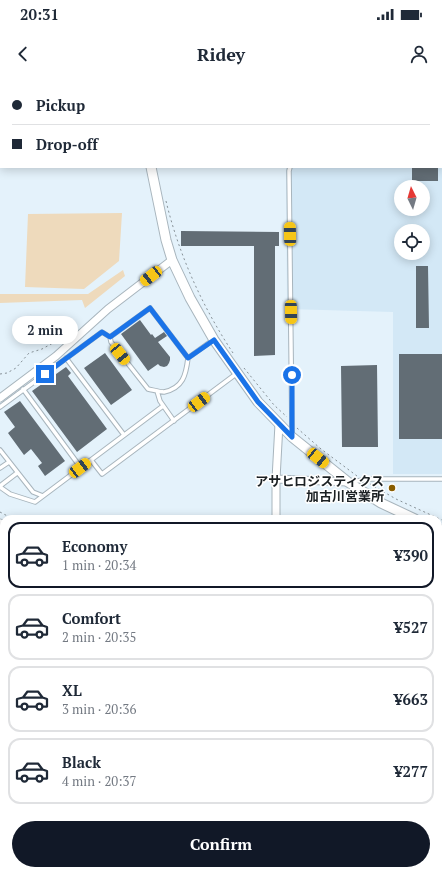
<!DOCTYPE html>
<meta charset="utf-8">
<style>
:root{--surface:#fff;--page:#f2f2f3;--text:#1f2937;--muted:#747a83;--line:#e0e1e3;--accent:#111827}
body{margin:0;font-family:"PT Serif","Noto Sans JP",serif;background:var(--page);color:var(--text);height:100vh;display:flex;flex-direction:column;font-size:15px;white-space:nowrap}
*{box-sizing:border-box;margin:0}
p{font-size:13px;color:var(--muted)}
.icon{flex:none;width:22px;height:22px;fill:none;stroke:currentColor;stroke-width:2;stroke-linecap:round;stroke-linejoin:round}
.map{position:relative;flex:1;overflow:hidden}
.sheet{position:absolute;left:0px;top:435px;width:442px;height:360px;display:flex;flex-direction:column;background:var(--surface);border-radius:12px 12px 0 0;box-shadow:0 2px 10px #0003}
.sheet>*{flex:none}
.guide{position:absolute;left:0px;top:0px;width:442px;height:88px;box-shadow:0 2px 10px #0003;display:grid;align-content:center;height:88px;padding:0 12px;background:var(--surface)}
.needle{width:26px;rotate:355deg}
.controls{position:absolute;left:394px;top:100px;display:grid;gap:8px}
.controls a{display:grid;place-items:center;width:36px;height:36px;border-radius:50%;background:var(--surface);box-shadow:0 2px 10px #0003;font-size:20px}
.end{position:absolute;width:18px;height:18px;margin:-9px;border:5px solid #1a73e8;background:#fff;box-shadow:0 0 0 2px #fff}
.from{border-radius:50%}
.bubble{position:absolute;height:28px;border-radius:14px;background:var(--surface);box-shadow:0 2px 10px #0003;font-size:13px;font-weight:700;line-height:28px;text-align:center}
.car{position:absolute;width:12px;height:24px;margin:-12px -6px;border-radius:5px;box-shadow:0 0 3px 1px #0007;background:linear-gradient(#f5c518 24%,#345 0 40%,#f5c518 0 76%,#345 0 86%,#f5c518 0)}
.guide b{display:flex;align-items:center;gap:14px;height:38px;font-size:15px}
.guide b+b{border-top:1px solid var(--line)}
.guide i{width:10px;height:10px;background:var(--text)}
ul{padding:7px 0 0;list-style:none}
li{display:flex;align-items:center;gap:12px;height:66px;margin:0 8px 6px;padding:0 4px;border:2px solid var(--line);border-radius:12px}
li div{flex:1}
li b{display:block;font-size:15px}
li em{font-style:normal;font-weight:700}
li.current{border-color:var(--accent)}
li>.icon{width:36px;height:36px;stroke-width:1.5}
.cta{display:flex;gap:8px;margin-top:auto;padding:8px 12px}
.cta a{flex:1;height:46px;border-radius:24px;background:var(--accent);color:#fff;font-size:16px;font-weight:700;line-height:46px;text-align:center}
.status{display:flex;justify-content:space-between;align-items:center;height:28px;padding:0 20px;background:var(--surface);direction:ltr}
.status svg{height:11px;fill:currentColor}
header{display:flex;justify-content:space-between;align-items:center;height:52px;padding:0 12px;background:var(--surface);font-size:18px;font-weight:700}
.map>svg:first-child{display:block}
.built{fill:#d3e8f6;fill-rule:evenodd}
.green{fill:#eedabc}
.water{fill:#9ac2dc}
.building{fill:#626d75}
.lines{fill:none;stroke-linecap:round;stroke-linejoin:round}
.service-casing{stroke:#a8b5bd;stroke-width:5.5}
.minor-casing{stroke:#a8b5bd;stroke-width:9}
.tertiary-casing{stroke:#a8b5bd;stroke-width:11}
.path{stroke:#879197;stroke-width:1;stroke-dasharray:2 3;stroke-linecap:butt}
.service{stroke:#fff;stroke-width:3.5}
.minor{stroke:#fff;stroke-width:7}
.tertiary{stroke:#fff;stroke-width:9}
.rail{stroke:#3f4549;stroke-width:2;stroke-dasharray:7 7;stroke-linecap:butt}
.route{stroke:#1a73e8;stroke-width:5}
.poi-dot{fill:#885d00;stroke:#fff;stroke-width:1.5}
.labels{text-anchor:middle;stroke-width:3;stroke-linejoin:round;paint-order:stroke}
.poi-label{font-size:13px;font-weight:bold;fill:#1b2023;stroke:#fff;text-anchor:end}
</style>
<div class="status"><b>20:31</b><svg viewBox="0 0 49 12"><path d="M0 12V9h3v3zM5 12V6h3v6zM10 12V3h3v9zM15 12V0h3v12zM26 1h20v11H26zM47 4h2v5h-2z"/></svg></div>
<header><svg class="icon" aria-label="back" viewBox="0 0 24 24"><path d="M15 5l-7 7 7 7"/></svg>Ridey<svg class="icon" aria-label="person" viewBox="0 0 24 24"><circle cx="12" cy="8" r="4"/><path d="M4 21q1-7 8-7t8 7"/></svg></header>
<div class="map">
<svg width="442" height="795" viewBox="0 0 442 795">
<rect width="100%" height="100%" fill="#e4f2fb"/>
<path class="built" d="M324 0H442V394H393V232L287 229 286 87H441V1H324ZM401 107H423V129H401ZM401 151H423V173H401Z"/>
<path class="green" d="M344 0H424V1H344Z
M122 133 119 181 84 209 25 207 28 134Z
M123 190 125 196 85 228 82 220 0 223V214H88Z
M438 673H442V690H438Z"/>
<path class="water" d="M0 481 4 483V776L1 795Z
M438 606H442V644L438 643Z
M438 652H442V669L438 668Z
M438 723 442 724V779L438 778Z"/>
<path class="building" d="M412 87H438V101H412Z
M181 151 279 152V166H275V275L254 276V166H181Z
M416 186H428L429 248H416Z
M140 240 151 255 152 254 155 258 164 252 167 256 158 262 170 277V280L169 283 167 286 164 287 160 286 158 284 148 291 121 254Z
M105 273 132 310 111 325 84 288Z
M399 274H442V359H399Z
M377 285 378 367H342L341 286Z
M66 287 71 293 68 296 107 349 77 372 32 311Z
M20 321 65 381 45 396 38 386 42 383 31 369 24 375 8 353 15 347 4 332Z"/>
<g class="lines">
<defs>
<path id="service" d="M441 37 442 12
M290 87 289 91 292 354
M66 278 124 355
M188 278 213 260
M23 309 81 388
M157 311 160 321 174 341
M0 327 102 252 110 257 111 262 148 309C153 310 160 312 164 312 183 308 186 295 188 278L150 228 110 257
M0 370 33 412 43 416
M91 380 102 394 236 294
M0 388 9 382
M351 402 369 399H442
M0 406 17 393
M0 407 10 414 35 422 163 326
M52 791 55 795
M103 795 104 791
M169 795C182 789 191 792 205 795
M225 795 226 791"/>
<path id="minor" d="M0 318 56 276 108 229 172 180
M276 399 348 402
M276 439V399L279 344
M0 443 4 445
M0 478 4 480"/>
<path id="tertiary" d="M144 1V0
M151 87 166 160 172 180 190 218 214 260 258 322 292 357 348 402 381 423 415 439
M438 449 442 451"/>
</defs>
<use href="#service" class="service-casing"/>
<use href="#minor" class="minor-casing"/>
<use href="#tertiary" class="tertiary-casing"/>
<path class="path" d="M154 1V0
M166 121C179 175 202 226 233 273
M244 288 274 325 287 337
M0 294 7 293 16 288 29 273 42 269 53 263 61 249 67 244 73 250
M297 348 321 369 357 396
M370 404 396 419 442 440
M0 432 13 439"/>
<use href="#service" class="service"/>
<use href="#minor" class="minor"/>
<use href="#tertiary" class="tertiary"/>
<path class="rail" d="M438 785 442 786
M52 795 58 791
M134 795 136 791"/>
</g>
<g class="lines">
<path class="route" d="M45 294 102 252 110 257 150 228 188 278 214 260 258 322 292 357V295"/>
</g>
<circle class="poi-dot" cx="392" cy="408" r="4"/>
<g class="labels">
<g class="poi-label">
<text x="384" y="406">アサヒロジスティクス<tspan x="384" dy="15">加古川営業所</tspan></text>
</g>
</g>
</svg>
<div class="controls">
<a><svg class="needle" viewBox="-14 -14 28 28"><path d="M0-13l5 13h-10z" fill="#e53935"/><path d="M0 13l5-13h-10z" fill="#747a83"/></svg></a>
<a><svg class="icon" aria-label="locate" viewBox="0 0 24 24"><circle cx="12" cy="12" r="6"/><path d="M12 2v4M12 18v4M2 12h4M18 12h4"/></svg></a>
</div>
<i class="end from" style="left:292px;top:295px"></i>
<i class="end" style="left:45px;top:294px"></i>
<div class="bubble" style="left:12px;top:236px;width:66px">2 min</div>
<i class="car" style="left:290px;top:154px;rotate:359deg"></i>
<i class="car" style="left:151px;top:196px;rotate:232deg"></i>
<i class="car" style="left:291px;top:232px;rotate:179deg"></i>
<i class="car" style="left:120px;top:274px;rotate:141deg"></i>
<i class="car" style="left:199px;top:322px;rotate:53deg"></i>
<i class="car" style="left:318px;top:378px;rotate:129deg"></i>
<i class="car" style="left:80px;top:388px;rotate:53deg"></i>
<div class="guide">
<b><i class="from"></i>Pickup</b>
<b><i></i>Drop-off</b>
</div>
<section class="sheet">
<ul>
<li class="current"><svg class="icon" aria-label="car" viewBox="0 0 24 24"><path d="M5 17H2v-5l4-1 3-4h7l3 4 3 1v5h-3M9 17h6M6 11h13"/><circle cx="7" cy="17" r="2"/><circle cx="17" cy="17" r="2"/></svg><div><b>Economy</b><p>1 min · 20:34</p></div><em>¥390</em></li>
<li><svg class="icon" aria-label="car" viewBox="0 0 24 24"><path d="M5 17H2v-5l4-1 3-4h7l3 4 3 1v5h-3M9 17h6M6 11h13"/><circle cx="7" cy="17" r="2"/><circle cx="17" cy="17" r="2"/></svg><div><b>Comfort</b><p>2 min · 20:35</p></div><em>¥527</em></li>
<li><svg class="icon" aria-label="car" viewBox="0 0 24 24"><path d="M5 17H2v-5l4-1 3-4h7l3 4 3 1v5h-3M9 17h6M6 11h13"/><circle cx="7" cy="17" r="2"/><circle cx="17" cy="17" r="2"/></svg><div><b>XL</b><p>3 min · 20:36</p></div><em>¥663</em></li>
<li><svg class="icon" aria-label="car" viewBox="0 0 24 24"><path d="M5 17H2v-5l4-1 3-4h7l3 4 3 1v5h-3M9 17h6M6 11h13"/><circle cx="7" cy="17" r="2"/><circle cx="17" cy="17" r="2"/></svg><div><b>Black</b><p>4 min · 20:37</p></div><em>¥277</em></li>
</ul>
<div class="cta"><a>Confirm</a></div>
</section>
</div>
